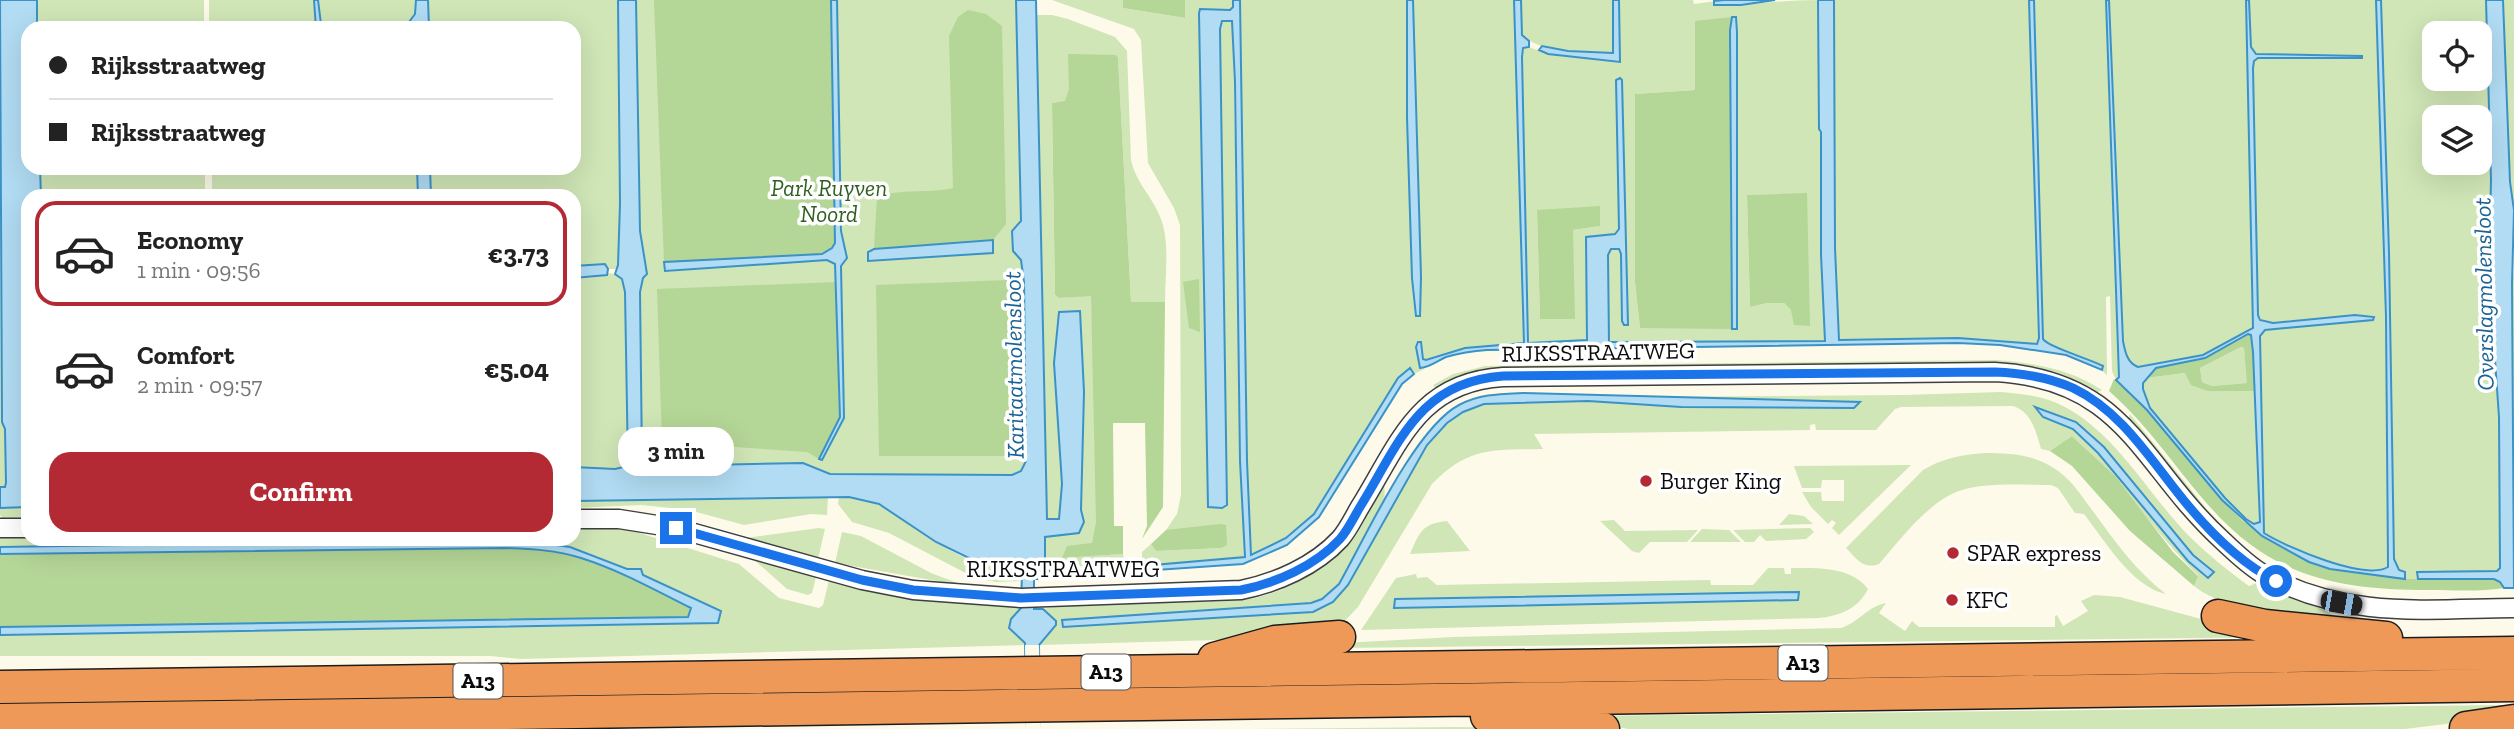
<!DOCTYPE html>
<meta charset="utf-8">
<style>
:root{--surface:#fff;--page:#f2f2f2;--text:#222;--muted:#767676;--line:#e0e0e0;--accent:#b42a34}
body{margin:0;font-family:"Zilla Slab",serif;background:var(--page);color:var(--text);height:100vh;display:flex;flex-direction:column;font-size:26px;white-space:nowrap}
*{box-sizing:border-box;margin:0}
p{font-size:23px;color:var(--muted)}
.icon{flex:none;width:38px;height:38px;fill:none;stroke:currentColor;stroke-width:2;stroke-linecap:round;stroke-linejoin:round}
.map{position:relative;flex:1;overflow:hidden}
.sheet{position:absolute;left:21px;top:189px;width:560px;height:357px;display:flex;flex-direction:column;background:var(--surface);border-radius:21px;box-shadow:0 7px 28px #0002}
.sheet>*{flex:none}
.guide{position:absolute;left:21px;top:21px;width:560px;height:154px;border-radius:21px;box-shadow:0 7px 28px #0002;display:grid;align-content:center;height:154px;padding:0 28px;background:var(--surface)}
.tools{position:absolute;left:2422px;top:21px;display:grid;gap:14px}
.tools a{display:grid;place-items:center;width:70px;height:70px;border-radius:14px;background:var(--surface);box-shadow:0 7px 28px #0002;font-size:35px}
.end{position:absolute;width:32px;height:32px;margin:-16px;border:9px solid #1a73e8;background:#fff;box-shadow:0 0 0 4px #fff}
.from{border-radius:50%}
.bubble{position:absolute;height:49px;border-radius:21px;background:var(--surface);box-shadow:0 7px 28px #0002;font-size:23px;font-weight:700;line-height:49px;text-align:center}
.car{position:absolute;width:21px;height:42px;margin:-21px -10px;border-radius:9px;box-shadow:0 0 5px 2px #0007;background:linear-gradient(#222 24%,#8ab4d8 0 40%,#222 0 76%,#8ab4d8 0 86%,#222 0)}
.guide b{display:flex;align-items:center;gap:24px;height:66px;font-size:26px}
.guide b+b{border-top:2px solid var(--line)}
.guide i{width:18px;height:18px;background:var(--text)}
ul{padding:12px 0 0;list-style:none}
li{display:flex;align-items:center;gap:21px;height:105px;margin:0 14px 10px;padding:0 14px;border:4px solid transparent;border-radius:21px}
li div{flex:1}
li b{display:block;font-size:26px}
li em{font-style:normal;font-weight:700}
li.on{border-color:var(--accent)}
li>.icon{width:63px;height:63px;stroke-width:1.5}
.primary-button{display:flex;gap:14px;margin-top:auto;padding:14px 28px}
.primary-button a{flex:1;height:80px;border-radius:21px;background:var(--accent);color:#fff;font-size:28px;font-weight:700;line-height:80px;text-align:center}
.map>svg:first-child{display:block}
.green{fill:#d0e6b6;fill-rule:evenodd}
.forest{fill:#b4d696;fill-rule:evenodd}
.water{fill:#b1dcf3;stroke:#3b92c7;stroke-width:2;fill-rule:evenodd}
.pier{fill:#fefaea}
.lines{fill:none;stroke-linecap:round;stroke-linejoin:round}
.minor-casing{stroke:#3e3e3e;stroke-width:21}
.motorway-casing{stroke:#1c1c1c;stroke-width:35}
.minor{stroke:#fff;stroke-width:18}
.motorway{stroke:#ee9958;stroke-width:32}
.route{stroke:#1a73e8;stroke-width:9}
.poi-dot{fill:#b42a34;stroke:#fff;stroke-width:2.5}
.labels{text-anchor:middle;stroke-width:7;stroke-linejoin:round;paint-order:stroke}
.shield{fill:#fff;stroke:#545454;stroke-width:2}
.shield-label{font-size:21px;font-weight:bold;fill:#0b0b0b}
.park-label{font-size:23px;font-style:italic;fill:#2e5f1f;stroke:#fff}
.street-label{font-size:23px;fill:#0b0b0b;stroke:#fff}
.poi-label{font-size:23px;fill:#0b0b0b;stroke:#fff;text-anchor:start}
.water-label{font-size:24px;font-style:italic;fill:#1b6396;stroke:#fff}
</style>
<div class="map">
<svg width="2514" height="729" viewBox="0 0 2514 729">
<rect width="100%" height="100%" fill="#fefaea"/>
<path class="green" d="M37 0H204V28H37Z
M209 0H314L316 28H209Z
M318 0H416L415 14 409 22 326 24 320 22Z
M428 0H618L620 204 618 266 615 269H608L605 264 574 266V196H431L430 168H574V28H429Z
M627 0H1021L1030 487 638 475Z
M1052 0H1123V8L1184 18 1185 0H1233V8L1230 10 1199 13 1208 506 1222 508 1227 505 1220 29 1222 21H1233L1240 461 1245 557 1142 566V552L1151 544 1156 551 1221 548 1174 530H1166L1177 514 1181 495 1180 225 1174 208 1148 163 1141 40 1134 29Z
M1240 0H1407L1408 141 1421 308 1413 0H1514L1524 334V343L1465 348 1425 360 1423 359 1421 342 1419 368 1424 369 1414 374 1410 368 1398 378 1314 514 1286 538 1251 555 1247 462Z
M1521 0H1613L1614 53 1611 54C1583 52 1542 54 1522 35Z
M1619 0H1693L1694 4 1724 0 1714 1 1715 5C1749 5 1783 0 1818 0L1819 129 1821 132V255L1826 341 1609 342 1608 255 1611 249 1619 248 1621 254 1624 325 1616 80 1619 229 1615 234 1586 237 1587 341 1527 343 1522 52 1523 48 1529 47 1548 54 1620 62ZM1695 90 1732 328H1640L1635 282V94ZM1807 194 1791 310 1784 303H1767L1750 307 1747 195ZM1537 210 1599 226 1573 230 1540 319Z
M1834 0H2029L2039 338 2037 344 1958 338 1839 341 1835 248Z
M2034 0H2106L2119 377 2116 380 2112 371 2110 296 2106 297 2107 375 2088 359 2049 346 2043 339Z
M2109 0H2246L2253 328 2203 355 2138 367C2127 363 2125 351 2123 341Z
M2249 0H2376L2386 317 2387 569C2348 574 2297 551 2264 533L2260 336 2265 330 2373 320 2355 315 2264 323 2258 315 2252 68 2254 60 2258 58H2362L2357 55 2256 54 2251 47Z
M2381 0H2486L2491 180 2488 307 2495 360 2499 417 2500 568 2498 571 2417 572 2418 579H2405V573L2399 570 2394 559 2389 253ZM2434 33H2480V79H2434ZM2434 117H2480V163H2434Z
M2503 0H2514V210L2510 182Z
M1036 15H1052L1068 19 1115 37 1127 51 1131 160C1136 183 1153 197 1161 219 1170 243 1165 276 1165 302H1131L1118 58 1069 88 1065 102 1052 103 1055 295 1059 298 1091 295 1097 483 1096 521 1092 544 1068 547 1062 558 1123 554 1125 564 1058 567 1049 566 1045 563V536L1078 533 1084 522 1081 510 1084 392 1080 311 1059 312 1054 363 1062 484 1059 519H1047Z
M40 168H205V196H41Z
M212 168H417L418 196H212Z
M0 173 2 422 5 429 6 483 5 487H0Z
M2514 272V532L2512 284Z
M608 273C621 274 623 281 625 292L628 467 615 469 574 467V278L596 277Z
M2241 347 2244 348 2248 383 2212 386 2202 382 2200 368Z
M1995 360C2033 363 2069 368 2102 390L2095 394 1994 365 1487 371 1456 379 1437 390 1433 385 1453 374 1485 366Z
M2185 373 2208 391H2255L2260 522 2254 524 2246 519 2225 498 2150 408C2145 398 2139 389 2146 378Z
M2001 392C2020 394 2041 395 2059 404 2114 430 2146 491 2187 534 2206 553 2227 570 2249 586L2264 580 2355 626C2310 619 2228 614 2194 586L2198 575C2153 532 2120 477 2072 436L2050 451 2041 449C2036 432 2032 412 2013 406L1901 407 1895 409 1876 430H1816L1815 424 1810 425V430L1534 434 1543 449C1493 450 1469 446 1432 484L1358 607 1339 627 1302 635 1216 640 1039 645 1056 625V621L1043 609 1058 606 1227 601 1256 598 1281 590 1304 578 1325 562 1384 478 1385 502 1339 584 1322 599 1312 603 1062 620 1064 627 1314 612 1348 585 1427 445 1447 423 1483 398 1904 395ZM1681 399 1859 403 1682 407ZM2036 408 2047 410 2104 447 2193 555 2213 572 2188 561 2098 453 2073 429Z
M2130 414 2209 512 2239 542 2236 545 2206 516 2128 420Z
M1985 453C2007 453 2032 454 2052 467 2071 478 2082 497 2095 514 2116 543 2137 572 2166 594 2132 587 2105 541 2084 514L2075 513 2058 488 2051 485C2025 485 1983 482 1959 491 1928 502 1900 540 1879 564 1863 570 1856 558 1846 548L1923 470C1943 458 1961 455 1985 453Z
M1911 465 1839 535 1832 528 1836 523 1832 520 1828 524 1811 507 1802 492H1821L1822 501H1844V480H1822L1821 488H1802L1794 466Z
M828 497 827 515 811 514 744 525 689 510 642 505 574 508V501Z
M839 497C893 494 930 549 979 563 991 566 1005 566 1017 567L1022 572V581L997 582 977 579 889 533 852 522 838 504Z
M28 507V521H5L0 515V508Z
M1789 514 1804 516 1813 524 1779 525Z
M1614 520 1625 531 1698 530 1687 542H1650L1639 553 1632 551 1600 521Z
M1447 521 1470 551 1410 554C1420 532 1421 524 1447 521Z
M574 525H614L739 564 779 598 819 608 823 605 829 580C891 596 955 603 1018 607L1021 608 1011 619 1025 645 521 659 491 656H0V635L718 623 721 611 643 575 640 569H627L570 547 514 539H574Z
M819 528 825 529 818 559 746 538Z
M1810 528 1814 532 1806 539 1766 541 1760 535 1754 542H1745L1733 530Z
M1702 529 1729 530 1741 542H1690Z
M842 532 861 536 931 573 965 586 835 563Z
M0 536H28V539H463L0 547Z
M752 558 816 577 812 593 808 595 787 589Z
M1768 568H1784L1785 574H1791V568C1816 568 1851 566 1868 589 1859 608 1840 616 1819 618L1361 630 1396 578 1416 574 1417 578 1427 577 1437 585 1710 580 1711 585H1753Z
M2094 595 2120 597 2216 623 2297 637 1341 648 1342 643 1454 637 1841 628C1858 623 1868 606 1886 603L1879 613 1905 631 1912 621 1919 627H2055V616L2057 615 2063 626 2088 611 2081 601Z
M2505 705 2502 717 2405 729H1628L1586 720 1585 716Z
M1457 727 1569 729H1253Z"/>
<path class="forest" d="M654 0H831L835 243 832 248 822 254 664 262Z
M1123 0H1185V18L1123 8Z
M968 10 986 14 1002 26 1006 224 993 240 874 249 877 197C901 188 928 194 953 188L949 36 958 17Z
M1732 17 1730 30 1732 329 1640 328 1635 282V94L1695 90V21Z
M1068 54 1116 55 1118 58 1131 302H1165L1163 507 1142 539 1147 526 1145 423H1113L1114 526H1123V554L1062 558 1067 546 1092 543 1096 521 1091 296 1059 298 1055 295 1052 103 1065 101 1069 88Z
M1807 193 1810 326 1794 325 1791 310 1784 303H1767L1750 307 1747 195Z
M1600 206V226L1573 230 1575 319H1540L1537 210Z
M1199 279 1200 332 1189 328 1183 282Z
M1009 280 1012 456H879L876 285Z
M837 282 840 417 819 459 807 452 662 442 657 289Z
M2248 334 2251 335 2252 340 2255 391H2208L2191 385 2185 373 2146 378 2156 368 2205 358ZM2241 347 2244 348 2247 383 2212 386 2202 382 2200 368Z
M2114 379 2147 410 2222 500 2243 521 2309 562 2330 569 2405 579H2494L2500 582 2504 588C2479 592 2453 590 2429 590 2340 590 2273 578 2211 508 2176 469 2149 426 2109 391Z
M2072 436 2115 476 2173 552 2198 576 2194 586 2130 531 2072 466 2050 451Z
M1220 524 1226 525 1227 545 1221 548 1156 551 1151 544 1166 530Z
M505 548C531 549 557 550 581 558 619 571 655 590 691 608L688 617 0 627V554Z"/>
<path class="water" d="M0 0H37V28H28V168H40L41 196H28V507L0 508V487H5L6 483 5 429 2 422Z
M314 0H318L321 24 409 22 415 14 416 0H428L429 28H316Z
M618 0H636L640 231 647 274 643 278 640 292 642 460 659 466 803 463 830 474 1012 475 1021 471 1026 461 1024 282 1021 260 1013 251 1012 231 1021 221 1016 0H1036L1047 519H1059L1062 484 1054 363 1059 312 1080 311 1084 392 1081 510 1084 522 1079 533 1045 537V562L1049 566V573L1045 574 1042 579H1034V609H1043L1056 621V625L1039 645 1040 729H1027L1025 643 1009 628 1011 619 1021 608 1022 572 1017 567 979 563 936 542 879 504 849 497 574 501V467L615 469 628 466 625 292 622 279 615 274 618 265 620 204Z
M831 0H837L841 231 847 258 841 266 844 418 822 460 819 459 840 417 835 264 827 260 665 271 664 262 822 254 832 248 835 243Z
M1233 0H1240L1247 461 1251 555 1286 538 1314 514 1398 378 1410 368 1414 374 1402 384 1319 517 1287 545 1243 564 1142 571V566L1245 557 1240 461 1235 82 1232 21H1222L1220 29 1227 505 1222 508 1208 507 1199 13 1200 9 1230 10 1233 7Z
M1407 0H1413L1421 277 1420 316H1416L1412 278 1407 118Z
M1514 0H1521L1522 35 1529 41V47L1523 48 1522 57 1528 343 1587 340 1586 237 1615 234 1619 229 1616 80 1620 78 1622 80 1628 325H1624L1622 321 1621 254 1619 249H1611L1608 255 1609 342 1825 341 1821 255V132L1819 129 1818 0H1834L1835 248 1839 340 1958 338 2037 344 2039 338 2029 0H2034L2043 339C2048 347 2090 359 2103 366L2102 370 2066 355 2000 345 1958 343 1487 350C1473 351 1460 353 1446 357 1437 361 1429 368 1420 368L1416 347 1418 342H1421L1423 359 1426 360 1465 348 1524 343Z
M1613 0H1619L1620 62 1548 54 1539 50 1542 46 1568 51 1613 53Z
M1724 0H1775L1741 5H1714V1Z
M2106 0H2109L2123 341C2125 351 2127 363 2138 367L2203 355 2253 328 2246 0H2249L2251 47 2256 54 2362 56V58H2258L2254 61 2253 68 2258 315 2260 320 2273 323 2355 315 2374 317 2373 320 2265 330 2260 336 2264 533C2286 547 2365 581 2388 567L2386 317 2376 0H2381L2389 253 2394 559 2399 570 2405 572V579L2330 569 2309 562 2262 536 2222 500 2147 410 2116 380 2119 377ZM2248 334 2251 335 2253 352 2260 522 2254 524 2246 519 2225 498 2150 408 2143 389V383L2156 368 2205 358Z
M2486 0H2503L2510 182 2514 210 2512 284 2514 588H2504L2500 582 2494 579H2418L2417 572 2497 571 2500 568 2499 417 2495 360 2488 307 2491 180Z
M1732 17H1736L1737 32V329H1732L1730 30Z
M417 168H430L431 196H418Z
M993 240V253L868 261V252L874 249Z
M605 264 608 269 607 275 574 278V266Z
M1523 393 1860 402 1854 408 1681 407 1588 401 1484 404 1463 412 1447 423 1427 445 1348 585 1333 602 1313 612 1063 627 1062 620 1311 603 1322 599 1339 584C1365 538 1415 428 1459 405 1480 394 1500 394 1523 393Z
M2035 407 2076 422 2104 447 2193 555 2214 572 2208 578 2188 561 2098 453 2073 429 2043 417Z
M514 539 570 547 627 569H641L643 575 721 611 718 623 0 635V627L688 617 691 608C655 590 619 570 581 558 556 550 531 549 505 548L0 554V547Z
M1799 592 1798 600 1394 608 1395 599Z"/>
<path class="pier" d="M1025 645H1039L1041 729H1026Z"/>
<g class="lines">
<defs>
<path id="minor" d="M574 519H619L676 528 862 580 913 590 1021 598 1241 590C1276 583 1315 566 1340 539 1348 530 1354 517 1360 507 1399 444 1418 382 1503 377L1995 372C2128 380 2139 465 2224 542 2236 553 2250 567 2265 575 2346 619 2425 609 2514 608
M0 528H28"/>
<path id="motorway" d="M2218 616 2265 626 2386 638
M1214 659 1275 642 1339 637
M0 687 2514 653
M1487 716 1603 729
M0 720 2514 685
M2466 728 2514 721"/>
</defs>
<use href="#minor" class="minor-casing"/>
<use href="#motorway" class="motorway-casing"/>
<use href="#minor" class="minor"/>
<use href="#motorway" class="motorway"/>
</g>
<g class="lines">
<path class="route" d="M676 528 862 580 913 590 1021 598 1241 590C1276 583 1315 566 1340 539 1348 530 1354 517 1360 507 1399 444 1418 382 1503 376L1995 372C2021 373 2048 377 2073 388 2117 409 2145 451 2174 488 2201 523 2236 561 2276 581"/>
</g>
<g class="poi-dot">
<circle cx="1646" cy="481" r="7"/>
<circle cx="1953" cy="553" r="7"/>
<circle cx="1952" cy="600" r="7"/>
</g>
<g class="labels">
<g class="shield">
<rect x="1778.5" y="645.5" width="49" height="35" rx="5"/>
<rect x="1081.5" y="654.5" width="49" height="35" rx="5"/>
<rect x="453.5" y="663.5" width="49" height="35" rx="5"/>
</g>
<g class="shield-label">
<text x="1803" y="670">A13</text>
<text x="1106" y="679">A13</text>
<text x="478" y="688">A13</text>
</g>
<g class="park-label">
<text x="829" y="196">Park Ruyven<tspan x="829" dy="26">Noord</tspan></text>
</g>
<g class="street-label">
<text transform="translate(1598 352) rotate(-1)" y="8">RIJKSSTRAATWEG</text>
<text x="1063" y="577">RIJKSSTRAATWEG</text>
</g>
<g class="poi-label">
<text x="1660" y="489">Burger King</text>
<text x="1967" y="561">SPAR express</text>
<text x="1966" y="608">KFC</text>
</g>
<g class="water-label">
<text transform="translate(2484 294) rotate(-91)" y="8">Overslagmolensloot</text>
<text transform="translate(1014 365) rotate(-91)" y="8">Karitaatmolensloot</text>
</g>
</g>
</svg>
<div class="tools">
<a><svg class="icon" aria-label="locate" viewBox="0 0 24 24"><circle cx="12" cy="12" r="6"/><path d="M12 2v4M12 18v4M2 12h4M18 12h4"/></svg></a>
<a><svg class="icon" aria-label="layers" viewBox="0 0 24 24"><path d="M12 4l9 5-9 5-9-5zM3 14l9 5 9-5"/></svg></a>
</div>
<i class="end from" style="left:2276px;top:581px"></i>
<i class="end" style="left:676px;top:528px"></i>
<div class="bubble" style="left:618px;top:427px;width:116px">3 min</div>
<i class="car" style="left:2341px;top:603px;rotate:100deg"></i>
<div class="guide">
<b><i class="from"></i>Rijksstraatweg</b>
<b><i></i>Rijksstraatweg</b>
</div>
<section class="sheet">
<ul>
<li class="on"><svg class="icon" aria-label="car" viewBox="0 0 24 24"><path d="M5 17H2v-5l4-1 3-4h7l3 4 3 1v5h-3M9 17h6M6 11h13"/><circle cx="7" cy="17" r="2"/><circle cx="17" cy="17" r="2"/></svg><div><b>Economy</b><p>1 min · 09:56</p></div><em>€3.73</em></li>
<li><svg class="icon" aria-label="car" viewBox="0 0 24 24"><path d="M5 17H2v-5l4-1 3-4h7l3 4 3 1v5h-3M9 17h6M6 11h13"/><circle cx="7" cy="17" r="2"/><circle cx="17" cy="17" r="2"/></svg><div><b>Comfort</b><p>2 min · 09:57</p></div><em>€5.04</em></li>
</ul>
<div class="primary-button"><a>Confirm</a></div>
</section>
</div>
